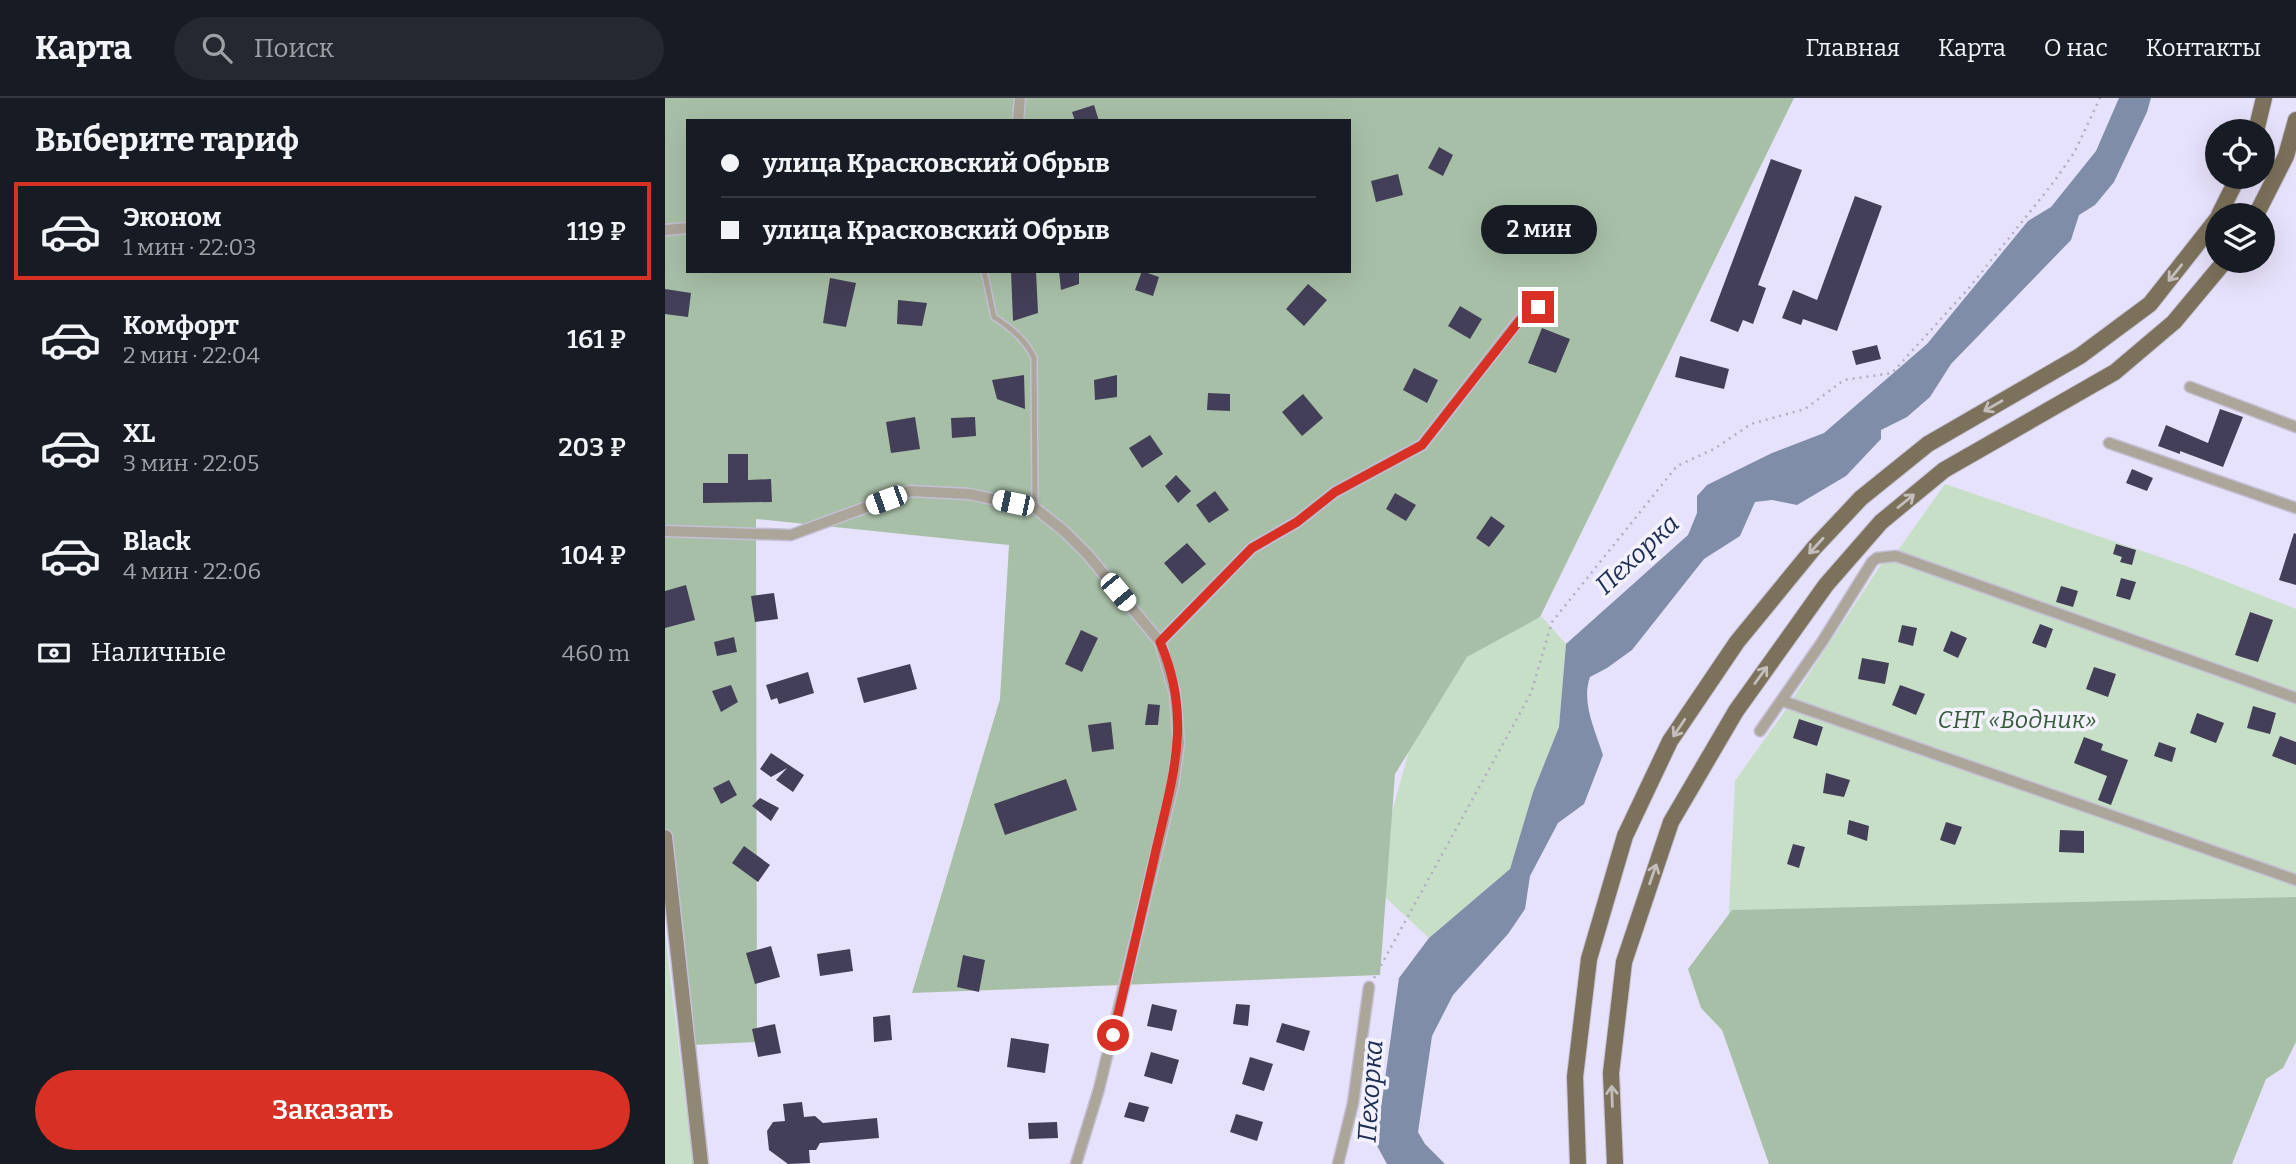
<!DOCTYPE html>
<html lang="ru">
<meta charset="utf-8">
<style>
:root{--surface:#171b24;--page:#242831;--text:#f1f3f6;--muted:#9ea1a6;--line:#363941;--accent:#d93025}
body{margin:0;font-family:Bitter,serif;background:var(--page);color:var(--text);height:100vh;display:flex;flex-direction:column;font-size:26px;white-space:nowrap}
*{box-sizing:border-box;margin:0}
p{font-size:23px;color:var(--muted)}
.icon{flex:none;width:38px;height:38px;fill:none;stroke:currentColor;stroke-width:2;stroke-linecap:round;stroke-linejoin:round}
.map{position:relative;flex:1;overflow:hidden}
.details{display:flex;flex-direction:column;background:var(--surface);width:665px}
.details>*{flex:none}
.banner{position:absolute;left:21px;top:21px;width:665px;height:154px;border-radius:0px;box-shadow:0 7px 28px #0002;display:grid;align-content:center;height:154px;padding:0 35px;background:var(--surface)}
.tools{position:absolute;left:1540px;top:21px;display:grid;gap:14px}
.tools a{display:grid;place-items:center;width:70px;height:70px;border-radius:50%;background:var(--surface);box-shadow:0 7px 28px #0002;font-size:35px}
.end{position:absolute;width:32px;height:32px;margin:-16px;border:9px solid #d93025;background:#fff;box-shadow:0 0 0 4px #fff}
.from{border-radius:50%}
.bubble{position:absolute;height:49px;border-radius:24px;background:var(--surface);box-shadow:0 7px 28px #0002;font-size:23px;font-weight:600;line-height:49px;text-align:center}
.car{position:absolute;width:21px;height:42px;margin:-21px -10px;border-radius:9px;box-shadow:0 0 5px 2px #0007;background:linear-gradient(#fff 24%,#345 0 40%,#fff 0 76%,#345 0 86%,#fff 0)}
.banner b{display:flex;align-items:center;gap:24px;height:66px;font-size:26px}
.banner b+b{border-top:2px solid var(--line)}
.banner i{width:18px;height:18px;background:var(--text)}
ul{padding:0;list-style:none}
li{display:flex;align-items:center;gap:21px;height:98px;margin:0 14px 10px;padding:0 21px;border:4px solid transparent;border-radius:0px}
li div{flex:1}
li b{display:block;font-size:26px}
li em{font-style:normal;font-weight:600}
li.on{border-color:var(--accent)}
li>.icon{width:63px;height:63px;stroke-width:1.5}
h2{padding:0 35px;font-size:32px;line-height:84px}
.pay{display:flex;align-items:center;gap:18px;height:77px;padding:0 35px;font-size:26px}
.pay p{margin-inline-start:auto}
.action{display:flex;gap:14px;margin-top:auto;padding:14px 35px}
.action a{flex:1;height:80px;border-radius:42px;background:var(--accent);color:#fff;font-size:28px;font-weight:600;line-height:80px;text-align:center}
header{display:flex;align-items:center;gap:42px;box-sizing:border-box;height:98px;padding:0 35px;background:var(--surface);border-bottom:2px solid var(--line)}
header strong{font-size:33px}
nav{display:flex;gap:38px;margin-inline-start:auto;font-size:24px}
.search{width:490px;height:63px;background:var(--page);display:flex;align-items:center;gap:18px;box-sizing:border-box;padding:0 24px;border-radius:38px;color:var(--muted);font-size:26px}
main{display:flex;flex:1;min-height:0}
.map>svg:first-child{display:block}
.green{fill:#c7dec7}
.forest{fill:#a8bfa7;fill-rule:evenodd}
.water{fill:#808da8}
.building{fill:#443f58}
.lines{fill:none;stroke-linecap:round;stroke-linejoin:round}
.lane-casing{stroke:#c4bfd6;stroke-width:8}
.street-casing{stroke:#c4bfd6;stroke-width:13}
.secondary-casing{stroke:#c4bfd6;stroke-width:17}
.primary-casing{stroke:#c4bfd6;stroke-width:18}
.path{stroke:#b1adc2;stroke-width:2.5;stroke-dasharray:2 5;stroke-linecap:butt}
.lane{stroke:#aca69a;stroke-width:5}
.street{stroke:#aca69a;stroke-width:10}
.secondary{stroke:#908775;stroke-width:14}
.primary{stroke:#7c715a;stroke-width:16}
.oneway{stroke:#c3bebc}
.route{stroke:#d93025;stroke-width:9}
.labels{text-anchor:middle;stroke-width:7;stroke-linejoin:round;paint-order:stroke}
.park-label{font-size:24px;font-style:italic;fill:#385d39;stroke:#f3f1fe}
.water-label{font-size:26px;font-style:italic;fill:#1c2d53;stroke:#f3f1fe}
</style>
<header>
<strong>Карта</strong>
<div class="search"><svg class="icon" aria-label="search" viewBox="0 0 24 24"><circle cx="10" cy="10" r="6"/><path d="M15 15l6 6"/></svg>Поиск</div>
<nav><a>Главная</a><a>Карта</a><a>О нас</a><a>Контакты</a></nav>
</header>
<main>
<section class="details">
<h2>Выберите тариф</h2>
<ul>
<li class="on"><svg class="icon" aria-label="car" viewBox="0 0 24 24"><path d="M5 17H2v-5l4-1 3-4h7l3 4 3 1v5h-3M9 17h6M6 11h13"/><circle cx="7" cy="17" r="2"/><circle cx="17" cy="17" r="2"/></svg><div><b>Эконом</b><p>1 мин · 22:03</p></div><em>119 ₽</em></li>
<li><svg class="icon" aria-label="car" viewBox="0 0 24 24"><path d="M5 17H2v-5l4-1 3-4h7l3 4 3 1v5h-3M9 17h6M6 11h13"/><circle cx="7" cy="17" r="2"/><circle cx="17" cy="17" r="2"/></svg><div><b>Комфорт</b><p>2 мин · 22:04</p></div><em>161 ₽</em></li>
<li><svg class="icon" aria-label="car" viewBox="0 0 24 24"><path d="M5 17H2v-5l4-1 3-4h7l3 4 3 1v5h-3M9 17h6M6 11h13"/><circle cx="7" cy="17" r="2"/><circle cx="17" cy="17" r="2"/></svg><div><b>XL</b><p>3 мин · 22:05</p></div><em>203 ₽</em></li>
<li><svg class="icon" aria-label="car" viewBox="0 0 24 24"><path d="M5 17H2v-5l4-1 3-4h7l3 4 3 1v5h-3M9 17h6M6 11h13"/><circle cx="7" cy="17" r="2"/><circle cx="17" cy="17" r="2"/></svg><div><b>Black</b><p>4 мин · 22:06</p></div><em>104 ₽</em></li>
</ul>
<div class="pay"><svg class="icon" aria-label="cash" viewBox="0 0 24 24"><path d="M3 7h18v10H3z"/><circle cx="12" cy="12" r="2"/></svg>Наличные<p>460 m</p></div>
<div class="action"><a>Заказать</a></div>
</section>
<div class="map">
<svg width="1631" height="1066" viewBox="0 0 1631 1066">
<rect width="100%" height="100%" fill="#e7e2fb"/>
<path class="green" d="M1280 386 1521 468 1631 511V810L1063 835 1070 683 1119 614 1215 468 1234 451Z
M877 519 901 546 894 629 868 694 845 771 764 840 707 787 770 558Z
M0 835 28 1066H0Z"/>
<path class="forest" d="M0 0H1129L875 519 802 559 730 676 715 877 247 895 335 601 344 447 91 421 92 944 27 947 0 784ZM23 23H684V173H23Z
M1631 799V944L1618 970 1601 981 1567 1066H1104L1057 932 1036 910 1023 871 1067 812Z"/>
<path class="water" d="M1454 0H1486L1482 14 1449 84 1430 107 1414 117 1406 142 1286 266 1265 299 1242 319 1216 332V341L1181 378 1132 407 1107 402 1090 404 1075 438 1039 461 967 552 942 570 925 579C916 604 930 632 938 657L919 706 893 725 865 778 860 811 843 836 788 897 767 938 753 1034 760 1046 780 1066H722L711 1046 734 880 764 840 845 771 868 694 894 629 901 546 1023 437 1032 415V398L1042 387 1107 355 1159 335 1262 246 1363 123 1386 109 1431 53Z"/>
<path class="building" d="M429 7 434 23H410L407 14Z
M774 49 788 57 778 78 763 70Z
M1106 61 1137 72 1093 187 1101 190 1088 226 1078 222 1073 234 1045 223Z
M733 76 738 97 711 104 706 83Z
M1190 98 1217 108 1172 233 1138 221 1136 227 1117 220 1128 192 1152 202Z
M346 173H371L373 215 348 223Z
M394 173H414V186L396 192Z
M477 173 494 179 488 198 470 192Z
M165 180 191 185 181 229 158 225Z
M643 186 662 202 639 228 621 211Z
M0 191 26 195 23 219 0 216Z
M233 202 262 205 257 228 232 226Z
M795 208 817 221 805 241 783 228Z
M877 230 905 241 891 275 863 265Z
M1212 247 1216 261 1191 267 1187 253Z
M1015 258 1064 271 1059 291 1010 279Z
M749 270 773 282 762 305 738 292Z
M359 277 360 311 332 301 327 282Z
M452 277V299L430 302 429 282Z
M543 295 565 296V313L542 312Z
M638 296 658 320 637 338 617 314Z
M1555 311 1578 319 1558 369 1515 353V356L1493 348 1501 327 1543 345Z
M250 319 255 351 226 355 221 324Z
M310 319 311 338 287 340 286 320Z
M485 337 498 356 477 370 464 350Z
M63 356H83V382L106 381 107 404 38 405V385H63Z
M1467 371 1488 380 1482 393 1461 385Z
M511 377 526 393 513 405 500 388Z
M550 393 564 412 544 425 531 407Z
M730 395 751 407 741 423 721 411Z
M826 418 840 428 824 449 811 440Z
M1629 435 1631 436V487L1614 482Z
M522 445 541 466 517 486 499 465Z
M1451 446 1471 452 1467 467 1455 464 1457 459 1448 456Z
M1456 480 1471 484 1465 502 1451 498Z
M21 487 30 522 0 530V493Z
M1396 488 1413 493 1408 509 1391 504Z
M109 495 113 521 90 524 86 498Z
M1585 514 1608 522 1593 564 1570 557Z
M1375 526 1388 531 1381 550 1367 545Z
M1237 527 1252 530 1248 548 1233 544Z
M416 532 433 540 417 574 400 566Z
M1286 533 1302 540 1293 560 1278 553Z
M69 539 72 554 52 558 49 544Z
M1197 560 1224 565 1220 586 1193 581Z
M245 566 252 591 199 605 192 580Z
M1429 569 1451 576 1443 599 1421 591Z
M143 574 149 595 114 606 112 600 106 602 101 587Z
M66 587 73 604 56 614 47 593Z
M1235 587 1260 596 1251 617 1227 607Z
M483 606 495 607 493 627H480Z
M1588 608 1611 615 1605 636 1582 630Z
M1532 615 1559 625 1551 645 1525 635Z
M1134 621 1158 629 1152 648 1128 640Z
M446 624 449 651 427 654 423 627Z
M1615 638 1631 644V667L1607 658Z
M1419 639 1438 646 1436 652 1463 662 1446 707 1433 702 1442 678 1409 665Z
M1494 644 1511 650 1507 664 1489 658Z
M106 655 139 677 128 694 111 682 122 670 106 679 95 671Z
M1161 675 1185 682 1179 699 1158 695Z
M401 681 412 712 340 737 329 706Z
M64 682 72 697 56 706 48 690Z
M95 700 114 710 106 723 87 708Z
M1184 722 1204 728 1202 743 1182 736Z
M1281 724 1297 729 1290 747 1275 742Z
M1395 732 1419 733V755L1394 754Z
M1128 746 1140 749 1134 770 1122 766Z
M79 748 105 767 93 784 67 765Z
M106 848 115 879 90 886 81 855Z
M185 851 188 873 155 878 152 856Z
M298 857 320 862 314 894 292 889Z
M487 906 512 912 507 933 482 928Z
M571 906 585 907 583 928 568 926Z
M225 917 227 942 209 944 208 919Z
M617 925 645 933 639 953 611 944Z
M110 926 116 955 93 959 87 931Z
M346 940 384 946 380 975 342 969Z
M486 954 514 962 507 986 479 978Z
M585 959 608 966 599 993 577 986Z
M137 1004 139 1019 150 1018 158 1025 212 1020 214 1040 155 1045 151 1052H144L145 1065 123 1066 104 1052 102 1033 108 1024 120 1023 118 1006Z
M464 1004 484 1009 479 1024 459 1019Z
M571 1016 598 1024 592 1043 565 1034Z
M392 1024 393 1040 364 1041 363 1025Z"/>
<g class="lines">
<defs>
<path id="lane" d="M319 173 329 219C346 230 361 242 369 260L370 410"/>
<path id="street" d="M353 23 355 0
M0 132 23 130
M1525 289 1631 329
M1444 345 1631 410
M0 433 126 437 245 393 304 396 370 410 399 433 423 457 495 544 510 596 514 645 508 687 434 991 411 1066
M495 544 587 450 632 424 670 394 757 347 854 222 873 209
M1118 603 1631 782
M1095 633 1157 544 1207 464 1212 460 1231 458 1631 600
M673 1066 688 1005 704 889"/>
<path id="secondary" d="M0 739 36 1066"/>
<path id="primary" d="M1591 33 1599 0
M1554 117 1573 79
M1591 117 1621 58 1631 22
M913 1066 910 979 924 861 960 738 1005 643 1072 544 1149 450 1196 400 1263 346 1415 258 1485 206 1552 121
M950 1066 946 975 959 864 1006 724 1071 613 1161 487 1216 424 1279 372 1450 274 1509 224 1560 163"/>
</defs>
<use href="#lane" class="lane-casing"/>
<use href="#street" class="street-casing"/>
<use href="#secondary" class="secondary-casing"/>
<use href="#primary" class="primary-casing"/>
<path class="path" d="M709 880 866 595 887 524 1012 368 1049 351 1086 326 1140 311 1179 282 1227 275 1304 190 1388 85 1409 55 1435 0"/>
<use href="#lane" class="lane"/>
<use href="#street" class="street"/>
<use href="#secondary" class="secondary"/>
<use href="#primary" class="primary"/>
</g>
<defs><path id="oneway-shaft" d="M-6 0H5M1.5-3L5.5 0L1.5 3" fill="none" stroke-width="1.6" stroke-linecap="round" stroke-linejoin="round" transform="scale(1.75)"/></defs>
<g class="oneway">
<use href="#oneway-shaft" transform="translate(1510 175) rotate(129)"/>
<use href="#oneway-shaft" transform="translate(1328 308) rotate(150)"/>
<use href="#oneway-shaft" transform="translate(1241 403) rotate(-39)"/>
<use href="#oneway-shaft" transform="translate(1151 448) rotate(132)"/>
<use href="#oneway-shaft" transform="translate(1096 577) rotate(-54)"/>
<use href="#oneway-shaft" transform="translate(1014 630) rotate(124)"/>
<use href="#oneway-shaft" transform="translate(988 776) rotate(-71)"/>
<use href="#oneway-shaft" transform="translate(947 998) rotate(-92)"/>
</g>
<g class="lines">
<path class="route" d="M448 937C462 880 475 822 488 765 505 686 530 624 495 544L587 450 632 424 670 394 757 347 855 222 873 209"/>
</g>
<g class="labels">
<g class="park-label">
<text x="1352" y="630">СНТ «Водник»</text>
</g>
<g class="water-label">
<text transform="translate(972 456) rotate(-43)" y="9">Пехорка</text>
<text transform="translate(705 993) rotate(-86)" y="9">Пехорка</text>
</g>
</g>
</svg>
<div class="tools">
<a><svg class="icon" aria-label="locate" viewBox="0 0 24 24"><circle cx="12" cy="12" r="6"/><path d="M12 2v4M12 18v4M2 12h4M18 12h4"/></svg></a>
<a><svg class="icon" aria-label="layers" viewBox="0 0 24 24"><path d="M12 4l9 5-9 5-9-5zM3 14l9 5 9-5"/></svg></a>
</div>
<i class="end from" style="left:448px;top:937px"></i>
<i class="end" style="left:873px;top:209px"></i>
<div class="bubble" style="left:816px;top:107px;width:116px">2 мин</div>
<i class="car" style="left:221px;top:402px;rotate:250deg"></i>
<i class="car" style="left:348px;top:405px;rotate:282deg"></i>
<i class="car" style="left:453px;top:494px;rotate:140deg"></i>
<div class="banner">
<b><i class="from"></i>улица Красковский Обрыв</b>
<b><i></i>улица Красковский Обрыв</b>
</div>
</div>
</main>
